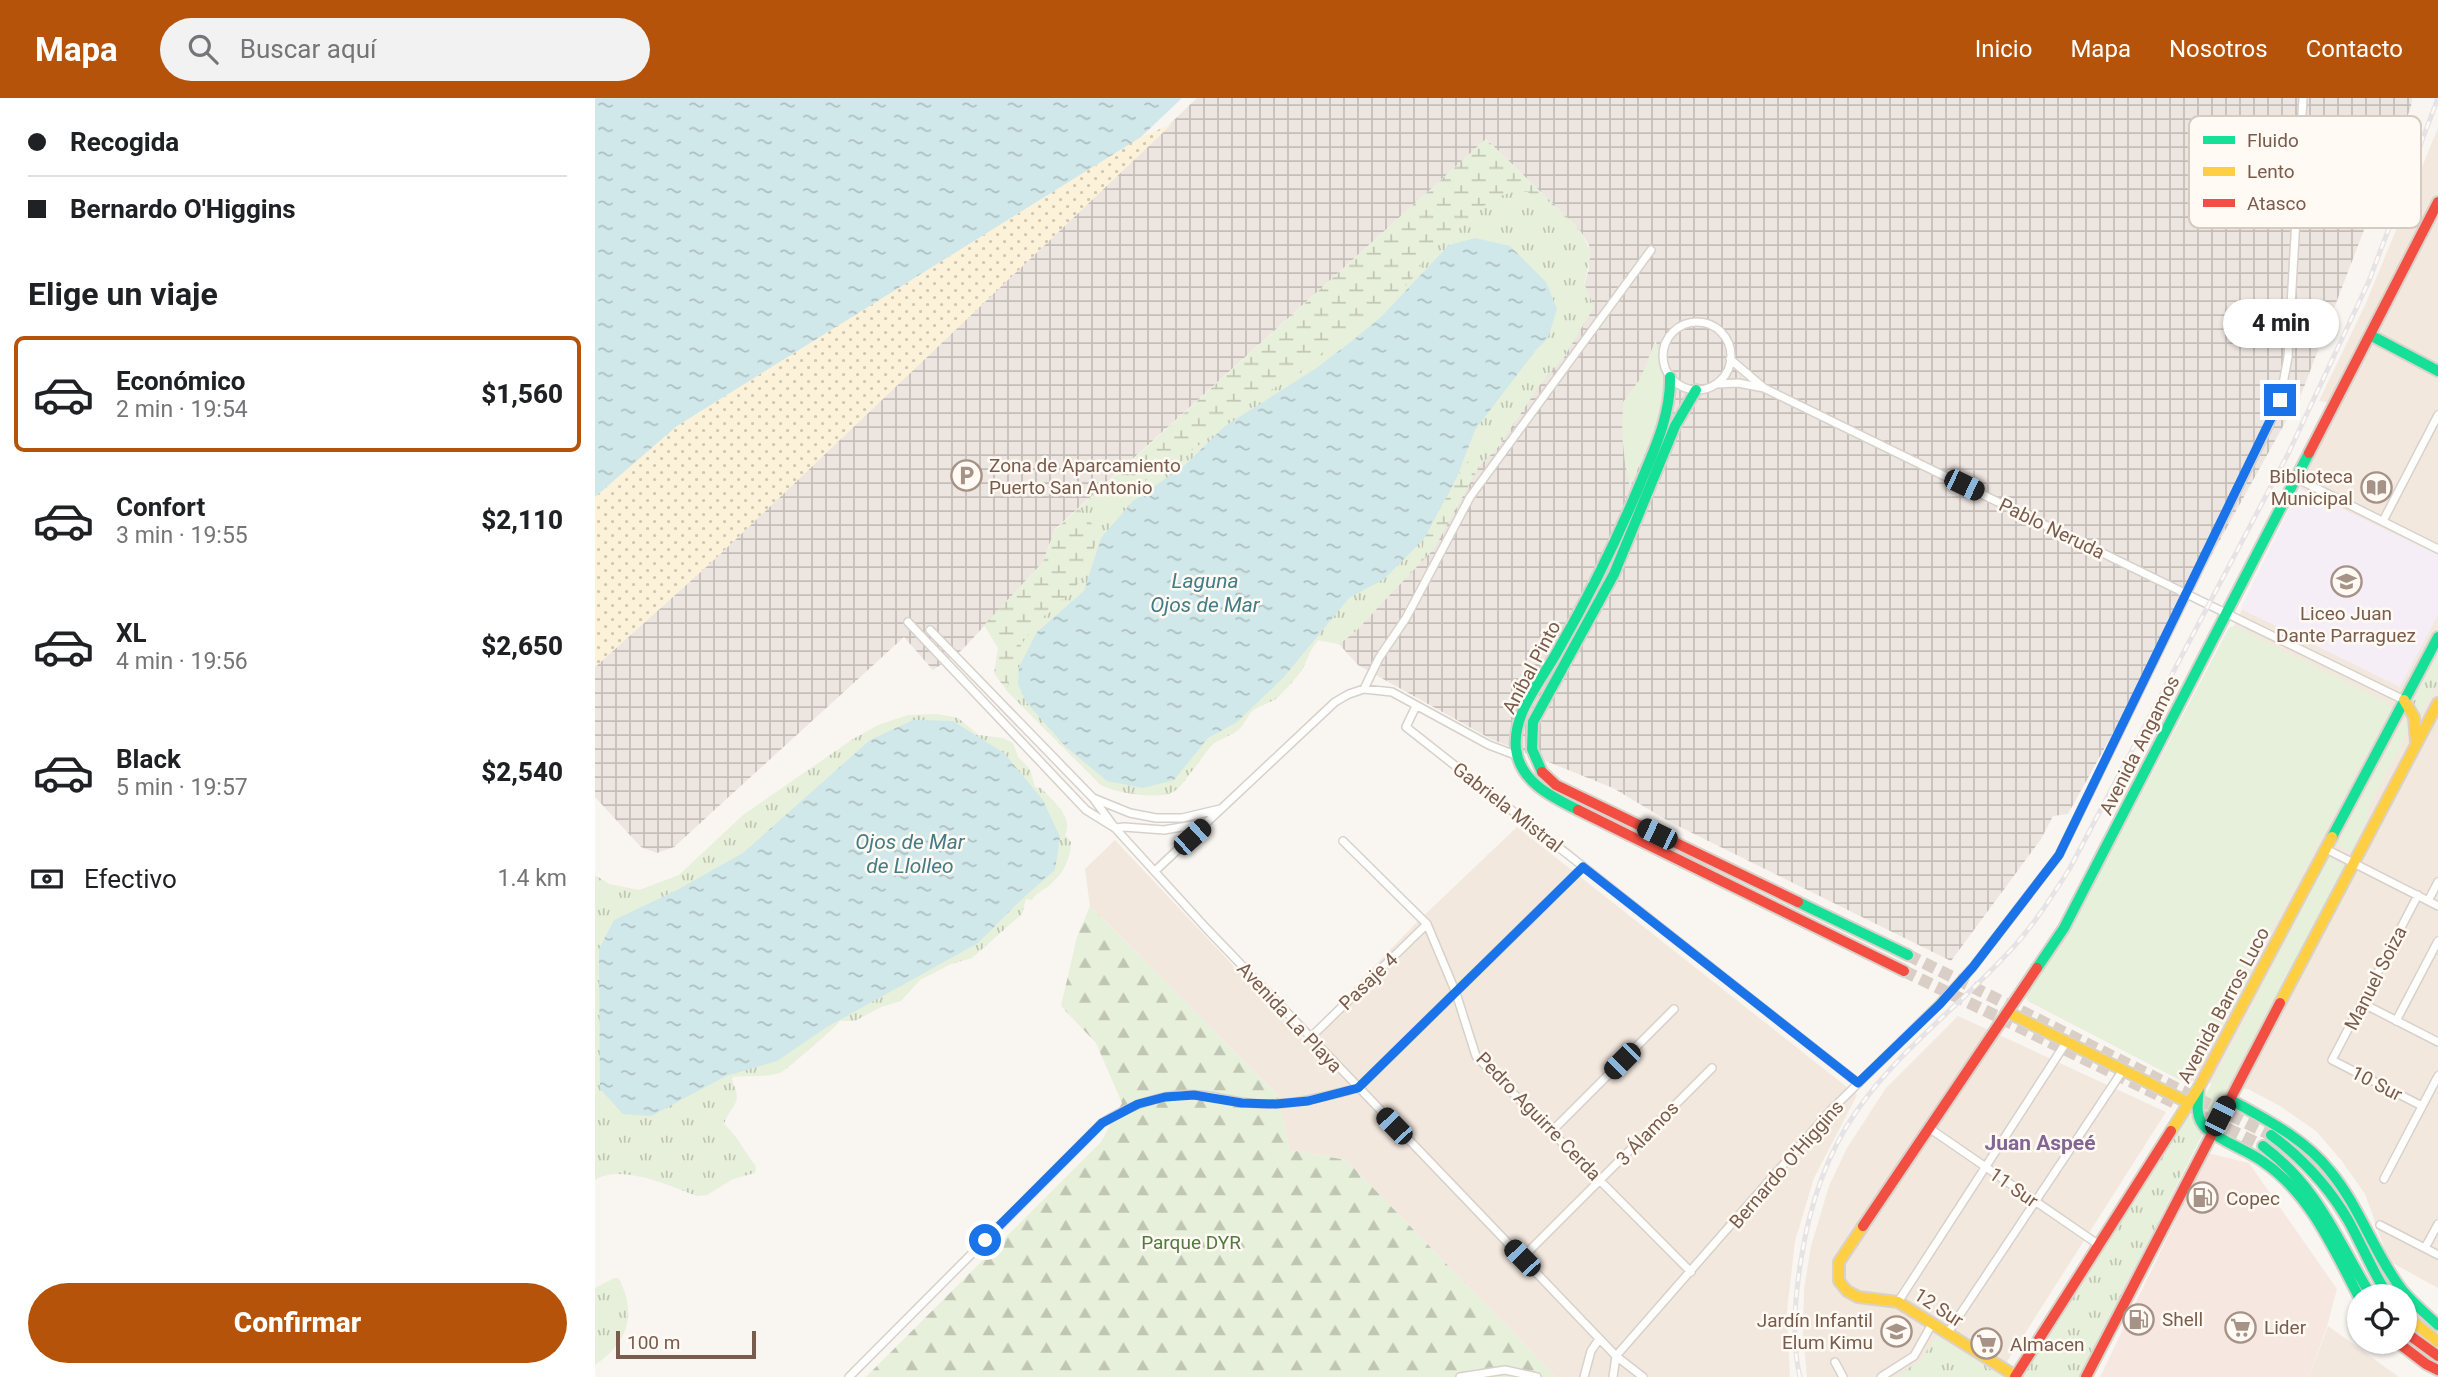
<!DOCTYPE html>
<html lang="es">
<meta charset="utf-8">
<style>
:root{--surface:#fff;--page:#f2f2f2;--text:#202124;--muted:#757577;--line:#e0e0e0;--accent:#b45309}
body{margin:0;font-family:Roboto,sans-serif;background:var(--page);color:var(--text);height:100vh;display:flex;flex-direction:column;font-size:26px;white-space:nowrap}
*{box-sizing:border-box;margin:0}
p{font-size:23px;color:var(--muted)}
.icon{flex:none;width:38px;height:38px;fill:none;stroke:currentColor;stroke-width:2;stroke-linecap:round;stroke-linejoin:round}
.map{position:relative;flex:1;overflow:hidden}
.sheet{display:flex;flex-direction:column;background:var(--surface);width:595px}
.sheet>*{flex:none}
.hud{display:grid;align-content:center;height:154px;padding:0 28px;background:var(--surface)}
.fabs{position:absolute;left:1752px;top:1186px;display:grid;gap:14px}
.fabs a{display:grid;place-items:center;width:70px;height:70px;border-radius:50%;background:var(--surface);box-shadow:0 2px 5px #0004;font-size:35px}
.scale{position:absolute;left:21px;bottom:18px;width:140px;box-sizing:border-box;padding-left:7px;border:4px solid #7a5c4d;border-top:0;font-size:19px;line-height:24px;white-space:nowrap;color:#7a5c4d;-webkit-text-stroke:5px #fffaf3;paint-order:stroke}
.end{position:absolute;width:32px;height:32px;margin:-16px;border:9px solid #1a73e8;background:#fff;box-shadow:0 0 0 4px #fff}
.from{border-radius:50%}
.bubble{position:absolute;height:49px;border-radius:24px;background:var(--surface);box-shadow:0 2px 5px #0004;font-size:23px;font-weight:800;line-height:49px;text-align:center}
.car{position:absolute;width:21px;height:42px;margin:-21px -10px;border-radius:9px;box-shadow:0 0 5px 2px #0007;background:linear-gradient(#222 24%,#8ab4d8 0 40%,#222 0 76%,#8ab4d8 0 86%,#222 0)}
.hud b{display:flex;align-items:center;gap:24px;height:66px;font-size:26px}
.hud b+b{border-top:2px solid var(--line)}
.hud i{width:18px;height:18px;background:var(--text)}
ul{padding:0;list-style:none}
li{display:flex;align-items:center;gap:21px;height:116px;margin:0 14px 10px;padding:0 14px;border:4px solid transparent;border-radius:10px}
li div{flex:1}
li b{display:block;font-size:26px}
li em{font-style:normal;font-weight:800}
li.current{border-color:var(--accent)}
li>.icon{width:63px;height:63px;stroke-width:1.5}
h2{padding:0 28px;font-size:32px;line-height:84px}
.pay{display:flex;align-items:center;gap:18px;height:77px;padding:0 28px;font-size:26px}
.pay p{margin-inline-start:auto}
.button{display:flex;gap:14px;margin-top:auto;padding:14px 28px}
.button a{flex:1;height:80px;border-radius:42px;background:var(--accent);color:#fff;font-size:28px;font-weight:800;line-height:80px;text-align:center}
header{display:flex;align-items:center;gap:42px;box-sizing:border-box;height:98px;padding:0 35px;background:var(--accent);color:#fff}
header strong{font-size:33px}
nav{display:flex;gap:38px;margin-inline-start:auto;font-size:24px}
.search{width:490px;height:63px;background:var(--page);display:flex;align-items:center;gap:18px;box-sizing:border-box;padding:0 24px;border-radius:38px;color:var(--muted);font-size:26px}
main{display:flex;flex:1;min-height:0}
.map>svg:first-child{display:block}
.residential{fill:#f2e8de}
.commercial{fill:#f6e8e1}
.industrial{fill:url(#industrial-grid)}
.education{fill:#f6eef6}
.green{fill:#e7f0db}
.forest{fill:url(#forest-firs)}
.wetland{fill:url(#wetland-marsh)}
.sand{fill:url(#sand-dots)}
.park{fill:url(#park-tufts)}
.water{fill:url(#water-ripples)}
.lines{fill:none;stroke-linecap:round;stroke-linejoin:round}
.highway-tunnel{stroke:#d9cfc7;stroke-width:12;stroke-dasharray:12 6;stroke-linecap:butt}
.street-casing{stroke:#d7d1cb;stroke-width:10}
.fast-casing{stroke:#d9d2cb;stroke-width:14}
.slow-casing{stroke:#d9d2cb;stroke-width:14}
.jam-casing{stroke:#d9d2cb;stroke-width:14}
.street{stroke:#fefefd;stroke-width:7}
.fast{stroke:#16e098;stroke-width:10}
.slow{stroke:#ffcf43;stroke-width:10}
.jam{stroke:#f24e42;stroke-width:10}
.rail-casing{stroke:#e6e3e7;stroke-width:5}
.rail{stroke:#fffaf3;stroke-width:2.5;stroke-dasharray:8;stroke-linecap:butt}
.route{stroke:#1a73e8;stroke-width:9}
.labels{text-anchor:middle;stroke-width:5;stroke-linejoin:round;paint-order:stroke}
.poi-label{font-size:19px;fill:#7a5c4d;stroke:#fffaf3;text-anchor:start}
.street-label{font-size:19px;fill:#7a5c4d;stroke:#fffaf3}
.park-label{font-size:19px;fill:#537a41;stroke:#fffaf3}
.water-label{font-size:21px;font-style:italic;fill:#437c86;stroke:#fffaf3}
.neighbourhood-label{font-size:21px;font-weight:bold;fill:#846695;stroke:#fffaf3}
.key{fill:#fffaf3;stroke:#d7cbc1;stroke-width:2}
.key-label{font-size:19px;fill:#7a5c4d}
</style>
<header>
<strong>Mapa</strong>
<div class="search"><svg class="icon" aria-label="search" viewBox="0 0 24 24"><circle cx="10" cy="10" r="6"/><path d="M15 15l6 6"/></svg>Buscar aquí</div>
<nav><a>Inicio</a><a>Mapa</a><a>Nosotros</a><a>Contacto</a></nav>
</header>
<main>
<section class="sheet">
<div class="hud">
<b><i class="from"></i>Recogida</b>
<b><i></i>Bernardo O'Higgins</b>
</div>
<h2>Elige un viaje</h2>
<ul>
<li class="current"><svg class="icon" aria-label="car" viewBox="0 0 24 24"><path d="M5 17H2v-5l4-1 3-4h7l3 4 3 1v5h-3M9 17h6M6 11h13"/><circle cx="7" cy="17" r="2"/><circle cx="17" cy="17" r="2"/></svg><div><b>Económico</b><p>2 min · 19:54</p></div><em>$1,560</em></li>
<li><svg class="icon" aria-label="car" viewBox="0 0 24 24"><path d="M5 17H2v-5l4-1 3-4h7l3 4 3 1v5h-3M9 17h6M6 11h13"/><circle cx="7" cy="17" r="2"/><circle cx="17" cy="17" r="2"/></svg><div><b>Confort</b><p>3 min · 19:55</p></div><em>$2,110</em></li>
<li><svg class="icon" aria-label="car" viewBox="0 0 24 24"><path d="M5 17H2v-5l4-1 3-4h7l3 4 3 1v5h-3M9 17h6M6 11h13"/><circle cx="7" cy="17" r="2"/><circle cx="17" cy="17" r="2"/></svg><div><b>XL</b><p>4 min · 19:56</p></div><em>$2,650</em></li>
<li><svg class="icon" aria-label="car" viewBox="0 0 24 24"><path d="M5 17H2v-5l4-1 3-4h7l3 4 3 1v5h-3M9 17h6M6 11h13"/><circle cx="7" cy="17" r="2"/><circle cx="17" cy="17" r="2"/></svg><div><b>Black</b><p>5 min · 19:57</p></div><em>$2,540</em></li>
</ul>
<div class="pay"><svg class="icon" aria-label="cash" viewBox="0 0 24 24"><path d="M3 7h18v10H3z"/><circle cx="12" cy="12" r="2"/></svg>Efectivo<p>1.4 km</p></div>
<div class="button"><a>Confirmar</a></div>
</section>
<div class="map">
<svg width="1843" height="1279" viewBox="0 0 1843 1279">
<defs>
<pattern id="industrial-grid" width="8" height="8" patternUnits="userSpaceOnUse" patternTransform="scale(1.75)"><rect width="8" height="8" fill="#ede5e0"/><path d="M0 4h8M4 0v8" fill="none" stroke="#c5bdb8"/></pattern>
<pattern id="forest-firs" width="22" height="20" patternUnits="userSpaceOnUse" patternTransform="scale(1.75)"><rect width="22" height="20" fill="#e7f0db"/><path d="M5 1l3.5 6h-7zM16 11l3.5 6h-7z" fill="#c0c6b4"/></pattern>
<pattern id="wetland-marsh" width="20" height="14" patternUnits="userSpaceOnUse" patternTransform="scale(1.75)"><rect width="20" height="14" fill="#e7f0db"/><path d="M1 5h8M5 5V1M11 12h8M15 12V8" fill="none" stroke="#c0c6b4"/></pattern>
<pattern id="sand-dots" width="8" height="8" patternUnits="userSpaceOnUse" patternTransform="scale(1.75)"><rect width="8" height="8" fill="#fbf2d9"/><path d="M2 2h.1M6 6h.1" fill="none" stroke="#d0c7b2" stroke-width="1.8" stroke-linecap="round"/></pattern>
<pattern id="park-tufts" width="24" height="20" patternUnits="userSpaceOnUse" patternTransform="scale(1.75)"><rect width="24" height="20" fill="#e7f0db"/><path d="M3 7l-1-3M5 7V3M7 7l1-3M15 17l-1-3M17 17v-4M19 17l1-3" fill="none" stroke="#c0c6b4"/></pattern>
<pattern id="water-ripples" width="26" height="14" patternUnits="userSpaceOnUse" patternTransform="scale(1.75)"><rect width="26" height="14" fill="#d0e8ea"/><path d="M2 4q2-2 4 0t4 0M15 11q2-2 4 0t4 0" fill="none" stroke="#aebfc0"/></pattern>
</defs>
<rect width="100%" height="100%" fill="#f9f5f0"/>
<path class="residential" d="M1843 30V1190L1794 1163 1770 1096 1746 1062 1721 1033 1685 1008 1653 991 1596 983 1591 985 1433 903 1431 897 1494 796 1634 530 1639 528 1745 306 1724 303 1771 205Z
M922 729 1262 997 1219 1080 1200 1143 1192 1213 1195 1279H961L751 1062 695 1052 682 996 495 808 490 771 520 742 708 942 821 825Z
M1363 918 1571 1014 1413 1262 1409 1279H1212L1208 1237 1209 1191 1216 1148 1234 1088 1252 1050 1291 990Z
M1733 1228 1804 1279H1714Z"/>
<path class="commercial" d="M1613 1055 1654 1065 1742 1191 1732 1228 1714 1279H1505Z"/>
<path class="industrial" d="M602 0H1817L1816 9 1707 294 1473 716 1458 718 1446 741 1356 863 1075 724 1018 690 896 641 763 567 744 546 761 533 826 463 862 379 900 353 946 285 969 259 994 170V147L986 134 977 124 891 41 460 431 448 464 367 552 338 572 309 539 79 749 62 755 46 749 0 699V569L121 460Z"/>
<path class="education" d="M1704 390 1843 457V517L1805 589 1646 511Z"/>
<path class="green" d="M1061 241C1062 254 1067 265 1069 278 1075 311 1047 359 1035 389L1030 366 1027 335 1028 304 1045 281Z
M1639 528 1793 605 1796 611 1596 983 1591 985 1433 903 1431 897 1494 796 1634 530Z
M1810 620 1813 634 1774 709 1772 723 1756 754 1742 746Z
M1734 759 1750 768 1614 1026 1606 1006Z"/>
<path class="forest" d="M495 808 682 996 695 1052 751 1062 961 1279H271L506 1044 527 1005 501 945 466 908 482 839Z"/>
<path class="wetland" d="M891 41 977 124 986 134 996 155 989 185 999 209 969 259 946 285 900 353 885 367 839 451 760 533 744 546 723 542C715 551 713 560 708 570 702 579 691 591 683 599 678 604 667 606 660 611 652 616 651 625 644 631 635 639 624 640 616 648 608 657 586 690 579 694 563 702 521 695 506 687L412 593 399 575 403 550 389 527 448 464 460 432Z"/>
<path class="sand" d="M577 26 121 460 0 569V399L82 328 546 39Z"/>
<path class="park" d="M918 94H932L953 103 986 134 996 155 989 185 999 209 969 259 946 285 900 353 885 367 873 363 862 379 829 441 826 463 761 533 744 546 723 542C715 551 713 560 708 570 702 579 691 591 683 599 678 604 667 606 660 611 652 616 651 625 644 631 635 639 624 640 616 648 608 657 586 690 579 693 564 701 521 695 506 687L412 593C416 567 421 551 439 529 463 501 489 492 498 454 501 445 503 436 498 428 495 422 489 417 484 411L512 385 526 382 538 392 543 393 551 382 563 375 575 371 588 362 601 348 607 346 632 320 706 273 734 249 763 231 821 177 832 156 838 151 854 140 889 108 901 99Z
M1843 556V584L1826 616 1814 610Z
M342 616 363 620 384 637 408 640 418 645 423 659 435 671 440 689 446 690C458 703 479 719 470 737L476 744C476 759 469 774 458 784 451 792 442 793 437 802L431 801 427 816 377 860 356 866 325 882 306 903 286 909 260 923H245C242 928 191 972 187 974 173 980 153 977 138 979L137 982C148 1009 138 1002 129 1026 143 1038 149 1054 161 1068L160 1075 138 1081 112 1097 102 1098C75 1088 26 1065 0 1082V777L14 786 44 792 84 777 148 717 258 641 283 627 313 617Z
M1595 1016 1608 1035 1485 1279H1428Z
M19 1180H23C43 1214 33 1245 0 1267V1190Z
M1341 1237 1408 1279H1301L1327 1261Z"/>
<path class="water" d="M0 0H587L546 39 82 328 0 399Z
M880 140 915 148 951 184 962 211 953 240 941 252 880 332 862 379 829 441 789 481 754 500 689 579 642 624 613 640 579 682 548 690 512 683 471 649 431 604 423 586 424 569 442 534 489 493 506 440 538 403 590 367 630 328 720 271 753 246 785 220 854 147Z
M318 622 358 623 409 655 448 702 465 739 460 772 428 800 383 845 232 929 182 963 131 978 56 1018 28 1016 5 991 4 851 19 822 82 792 148 755 275 642Z"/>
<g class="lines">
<path class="highway-tunnel" d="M1313 857 1676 1037
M1309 873 1668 1048"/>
<defs>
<path id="street" d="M1068 258a34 34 0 1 1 68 0a34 34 0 1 1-68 0Z
M1135 261 1169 290
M1122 286 1143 285 1169 290 1809 602
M1701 380 1843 451
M1788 423 1843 317
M313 524 491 712 520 730 529 729 569 732 610 725
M335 532 498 700 535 715 561 720H587L625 711
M769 591 784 560 811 520 875 399 1056 152
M821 608 811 629 1263 985
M498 700 520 730 612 831 1021 1258 1048 1279
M748 743 832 826 861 895 881 958 1096 1174
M1731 751 1843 808
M560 773 740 604 754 596 769 591 797 594 894 647 923 658
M1823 797 1737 962 1827 1008
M1833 803 1843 784
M1767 905 1843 944
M1801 923 1843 843
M715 940 832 826
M1334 1030 1504 1147
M957 1033 1079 911
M1789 1081 1843 978
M1785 1127 1843 1157
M1830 1150 1843 1126
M927 1160 1117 970
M1303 1204 1472 943
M1352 1236 1528 972
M1021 1258 1237 1011 1344 906 1378 869 1464 757 1674 328 1685 302 1693 259 1708 0
M1240 1264 1248 1279
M254 1279 507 1025C538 1005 577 992 614 998 632 1001 649 1006 668 1006 700 1007 731 998 763 990L988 769
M865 1279 910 1272 942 1279
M989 1279 996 1253 1004 1241
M1018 1279 1021 1258
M1286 1279 1319 1258 1337 1226"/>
<path id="fast" d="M1775 237 1843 273
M947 674 937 651 938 624 1019 476 1080 328 1101 292
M983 712C957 699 925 684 921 651 917 616 946 583 962 554 993 500 1021 444 1045 386 1059 352 1076 317 1075 279
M1737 739 1843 539
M1203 804 1313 857
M1442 870 1469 830 1714 355
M1604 989C1603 1002 1599 1020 1611 1030 1627 1044 1650 1051 1667 1063 1715 1095 1738 1150 1764 1199
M1634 1001C1670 1021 1709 1040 1735 1073 1765 1109 1779 1156 1808 1193 1819 1206 1831 1216 1843 1227
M1676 1037C1707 1060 1733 1088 1753 1122 1767 1147 1778 1175 1794 1199
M1668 1048C1725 1091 1741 1141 1777 1199"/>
<path id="slow" d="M1809 602 1819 619 1821 645
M1685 905 1843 605
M1412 914 1594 1005
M1576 1033 1604 989 1737 739
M1268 1128 1244 1164V1183L1252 1193 1263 1199 1303 1204 1422 1279
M1810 1217 1843 1244"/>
<path id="jam" d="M1714 355 1843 104
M947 674 961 687 1203 804
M983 712 1309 873
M1268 1128 1442 870
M1810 1234 1843 1258
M1802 1244 1831 1266 1843 1272
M1420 1279 1576 1033
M1491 1279 1685 905"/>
</defs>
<use href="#street" class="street-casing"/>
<use href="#fast" class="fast-casing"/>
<use href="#slow" class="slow-casing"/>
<use href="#jam" class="jam-casing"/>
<use href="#street" class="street"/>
<use href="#fast" class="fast"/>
<use href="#slow" class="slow"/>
<use href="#jam" class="jam"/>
<defs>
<path id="rail" d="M1205 1279C1196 1242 1200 1199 1206 1162 1214 1110 1231 1057 1261 1014 1303 953 1363 909 1412 856 1437 830 1456 800 1475 770L1693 356 1774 183 1843 0"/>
</defs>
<use href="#rail" class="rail-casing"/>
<use href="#rail" class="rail"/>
</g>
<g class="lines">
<path class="route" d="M390 1142 507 1025 543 1006 570 999 599 997 647 1005 681 1006 713 1003 763 990 988 769 1263 985 1345 906 1378 869 1464 757 1685 302"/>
</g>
<defs>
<symbol id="parking-ring" viewBox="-11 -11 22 22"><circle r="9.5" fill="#fffaf3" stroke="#a69286" stroke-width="1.5"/><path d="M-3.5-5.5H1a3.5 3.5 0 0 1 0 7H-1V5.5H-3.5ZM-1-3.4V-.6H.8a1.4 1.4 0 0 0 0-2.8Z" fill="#a69286"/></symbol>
<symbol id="library-ring" viewBox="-11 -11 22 22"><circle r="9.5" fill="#fffaf3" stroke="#a69286" stroke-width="1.5"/><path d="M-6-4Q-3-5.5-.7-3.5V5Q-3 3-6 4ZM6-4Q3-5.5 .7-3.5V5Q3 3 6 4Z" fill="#a69286"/></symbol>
<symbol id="school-ring" viewBox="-11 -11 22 22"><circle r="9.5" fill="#fffaf3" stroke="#a69286" stroke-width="1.5"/><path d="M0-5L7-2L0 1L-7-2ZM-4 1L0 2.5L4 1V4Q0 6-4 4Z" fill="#a69286"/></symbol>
<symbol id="fuel-ring" viewBox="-11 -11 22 22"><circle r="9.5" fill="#fffaf3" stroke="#a69286" stroke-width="1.5"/><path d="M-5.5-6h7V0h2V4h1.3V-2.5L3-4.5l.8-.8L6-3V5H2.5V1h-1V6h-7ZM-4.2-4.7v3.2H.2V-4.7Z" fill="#a69286"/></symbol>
<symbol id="supermarket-ring" viewBox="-11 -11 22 22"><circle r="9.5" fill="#fffaf3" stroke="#a69286" stroke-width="1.5"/><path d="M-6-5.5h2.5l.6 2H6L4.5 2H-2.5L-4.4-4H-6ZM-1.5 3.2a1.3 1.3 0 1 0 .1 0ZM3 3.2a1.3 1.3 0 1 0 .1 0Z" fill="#a69286"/></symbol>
</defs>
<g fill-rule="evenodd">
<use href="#parking-ring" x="354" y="360" width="35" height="35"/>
<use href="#library-ring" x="1764" y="372" width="35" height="35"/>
<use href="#school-ring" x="1734" y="466" width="35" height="35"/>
<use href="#fuel-ring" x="1590" y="1082" width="35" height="35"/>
<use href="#fuel-ring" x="1526" y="1204" width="35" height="35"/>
<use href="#supermarket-ring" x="1628" y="1212" width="35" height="35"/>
<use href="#school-ring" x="1284" y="1216" width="35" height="35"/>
<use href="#supermarket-ring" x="1374" y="1228" width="35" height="35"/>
</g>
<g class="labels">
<g class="poi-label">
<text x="394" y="374">Zona de Aparcamiento<tspan x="394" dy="22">Puerto San Antonio</tspan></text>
<text x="1758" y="385" text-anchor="end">Biblioteca<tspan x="1758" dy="22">Municipal</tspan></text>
<text x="1751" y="522" text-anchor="middle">Liceo Juan<tspan x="1751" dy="22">Dante Parraguez</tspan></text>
<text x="1631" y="1107">Copec</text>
<text x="1567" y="1228">Shell</text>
<text x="1278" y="1229" text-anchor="end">Jardín Infantil<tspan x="1278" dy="22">Elum Kimu</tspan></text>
<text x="1669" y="1236">Lider</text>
<text x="1415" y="1253">Almacen</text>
</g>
<g class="street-label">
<text transform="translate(1457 430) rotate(26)" y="7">Pablo Neruda</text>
<text transform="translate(936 569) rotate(-62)" y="7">Aníbal Pinto</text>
<text transform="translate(1544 647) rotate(-63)" y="7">Avenida Angamos</text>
<text transform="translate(913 709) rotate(38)" y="7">Gabriela Mistral</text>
<text transform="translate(1780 880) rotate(-63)" y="7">Manuel Soiza</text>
<text transform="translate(773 883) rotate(-44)" y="7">Pasaje 4</text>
<text transform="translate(1628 907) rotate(-62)" y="7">Avenida Barros Luco</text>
<text transform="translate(695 919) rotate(47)" y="7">Avenida La Playa</text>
<text transform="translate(1782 985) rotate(27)" y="7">10 Sur</text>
<text transform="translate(944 1018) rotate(46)" y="7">Pedro Aguirre Cerda</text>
<text transform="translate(1052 1035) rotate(-46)" y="7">3 Álamos</text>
<text transform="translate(1191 1066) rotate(-49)" y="7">Bernardo O'Higgins</text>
<text transform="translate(1419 1089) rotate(35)" y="7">11 Sur</text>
<text transform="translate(1344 1209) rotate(33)" y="7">12 Sur</text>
</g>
<g class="park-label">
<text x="596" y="1151">Parque DYR</text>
</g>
<g class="water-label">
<text x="610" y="490">Laguna<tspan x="610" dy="24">Ojos de Mar</tspan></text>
<text x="315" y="751">Ojos de Mar<tspan x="315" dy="24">de Llolleo</tspan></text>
</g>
<g class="neighbourhood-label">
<text x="1445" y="1052">Juan Aspeé</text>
</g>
</g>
<rect x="1594" y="18" width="232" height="112" rx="10" class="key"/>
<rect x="1608" y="38" width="32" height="8" fill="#16e098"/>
<rect x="1608" y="69" width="32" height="9" fill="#ffcf43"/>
<rect x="1608" y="101" width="32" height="8" fill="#f24e42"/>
<g class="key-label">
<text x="1652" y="49">Fluido</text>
<text x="1652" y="80">Lento</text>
<text x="1652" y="112">Atasco</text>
</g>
</svg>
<div class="fabs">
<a><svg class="icon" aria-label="locate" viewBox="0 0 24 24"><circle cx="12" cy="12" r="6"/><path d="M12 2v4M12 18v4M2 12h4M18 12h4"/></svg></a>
</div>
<div class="scale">100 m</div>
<i class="end from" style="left:390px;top:1142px"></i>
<i class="end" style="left:1685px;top:302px"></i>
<div class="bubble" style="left:1628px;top:201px;width:116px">4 min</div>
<i class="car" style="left:1369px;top:387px;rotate:116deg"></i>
<i class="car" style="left:1062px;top:736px;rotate:296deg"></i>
<i class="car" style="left:597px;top:739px;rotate:48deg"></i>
<i class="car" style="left:1027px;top:963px;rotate:225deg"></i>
<i class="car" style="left:1625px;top:1018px;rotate:27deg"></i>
<i class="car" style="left:799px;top:1028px;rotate:316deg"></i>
<i class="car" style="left:927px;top:1160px;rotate:316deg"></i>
</div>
</main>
